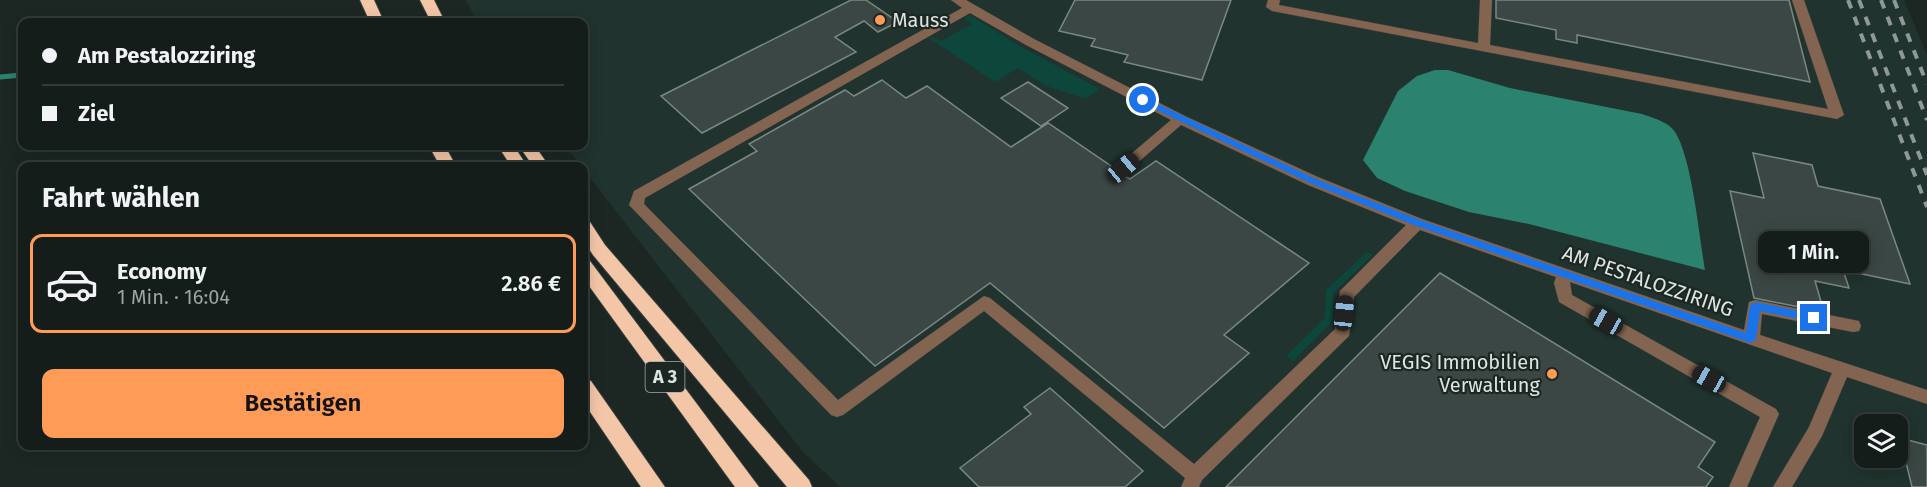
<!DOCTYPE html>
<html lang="de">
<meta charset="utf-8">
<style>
:root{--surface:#151d1a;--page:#222a27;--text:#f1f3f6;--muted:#9da2a2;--line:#343b39;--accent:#fe9c57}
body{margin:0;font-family:"Fira Sans",sans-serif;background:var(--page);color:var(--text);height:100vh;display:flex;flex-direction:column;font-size:22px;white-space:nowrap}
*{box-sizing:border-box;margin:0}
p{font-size:20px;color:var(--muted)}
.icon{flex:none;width:33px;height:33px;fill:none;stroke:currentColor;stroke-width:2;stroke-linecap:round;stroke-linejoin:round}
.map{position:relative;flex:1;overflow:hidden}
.drawer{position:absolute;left:18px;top:162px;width:570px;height:288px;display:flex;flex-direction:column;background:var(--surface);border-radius:12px;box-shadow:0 3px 15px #0003,0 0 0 2px var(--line)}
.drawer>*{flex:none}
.top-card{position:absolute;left:18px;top:18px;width:570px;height:132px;border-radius:12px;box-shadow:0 3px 15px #0003,0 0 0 2px var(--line);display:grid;align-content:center;height:132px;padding:0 24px;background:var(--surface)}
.tools{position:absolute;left:1854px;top:414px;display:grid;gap:12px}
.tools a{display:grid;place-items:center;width:54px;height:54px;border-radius:12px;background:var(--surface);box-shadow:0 3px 15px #0003,0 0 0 2px var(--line);font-size:30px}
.end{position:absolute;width:27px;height:27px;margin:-14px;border:8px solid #1a73e8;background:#fff;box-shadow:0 0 0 3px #fff}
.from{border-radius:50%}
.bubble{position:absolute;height:42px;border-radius:12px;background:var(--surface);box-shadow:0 3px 15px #0003,0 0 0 2px var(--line);font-size:20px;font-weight:600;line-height:42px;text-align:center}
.car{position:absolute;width:18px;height:36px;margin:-18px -9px;border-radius:8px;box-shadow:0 0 4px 2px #0007;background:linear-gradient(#222 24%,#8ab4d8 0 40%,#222 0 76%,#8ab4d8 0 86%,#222 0)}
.top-card b{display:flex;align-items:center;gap:21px;height:57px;font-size:22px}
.top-card b+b{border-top:2px solid var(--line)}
.top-card i{width:15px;height:15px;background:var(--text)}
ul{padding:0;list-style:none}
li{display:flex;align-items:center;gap:18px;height:99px;margin:0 12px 9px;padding:0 12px;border:3px solid transparent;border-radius:12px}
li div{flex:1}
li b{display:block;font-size:22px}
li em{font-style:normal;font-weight:600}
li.active{border-color:var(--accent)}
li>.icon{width:54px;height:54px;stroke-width:1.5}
h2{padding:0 24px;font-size:27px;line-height:72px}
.primary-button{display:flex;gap:12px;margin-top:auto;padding:12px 24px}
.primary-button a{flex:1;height:69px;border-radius:12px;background:var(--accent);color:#111;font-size:24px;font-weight:600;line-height:69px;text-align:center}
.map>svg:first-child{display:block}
.built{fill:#20332e;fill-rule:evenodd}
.green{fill:#0d463a}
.water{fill:#2b836f}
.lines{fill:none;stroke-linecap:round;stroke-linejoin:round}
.stream{stroke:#2b836f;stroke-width:5}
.building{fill:#3b4744;stroke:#7a8883;stroke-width:1.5}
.minor-casing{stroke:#37413e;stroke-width:1}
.highway-casing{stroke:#37413e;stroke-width:2}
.minor{fill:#836450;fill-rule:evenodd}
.highway{fill:#f4c6a8;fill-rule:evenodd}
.rail{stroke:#8f9895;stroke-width:4;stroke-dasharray:9 9;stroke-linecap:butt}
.route{fill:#1a73e8}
.poi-dot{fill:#fe9c57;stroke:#1c2723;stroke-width:2}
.labels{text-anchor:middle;stroke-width:4.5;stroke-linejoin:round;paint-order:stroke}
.shield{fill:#1c2723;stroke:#a2aba8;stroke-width:1.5}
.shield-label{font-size:18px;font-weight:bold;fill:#dce4e1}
.poi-label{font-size:20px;fill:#dce4e1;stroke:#1c2723;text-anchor:start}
.street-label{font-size:20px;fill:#dce4e1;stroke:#1c2723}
</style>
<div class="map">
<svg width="1927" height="487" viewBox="0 0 1927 487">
<rect width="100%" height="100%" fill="#1c2723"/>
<path class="built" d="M466 0H1904L1927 55V487H840L802 451 584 170V166H581L565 146H584V22H477ZM1864 424H1898V458H1864Z"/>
<path class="green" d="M970 15 1018 45 1100 89 1086 99 1046 86 1018 68 995 82 929 38 932 36 941 41 972 24 964 18Z
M1367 252 1373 255 1333 293V321L1293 361 1286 356 1325 318 1326 290Z"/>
<path class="water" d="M1435 70H1448L1510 88 1642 114C1653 118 1669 122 1675 132 1692 158 1699 236 1705 270L1529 224 1469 212 1405 191 1377 178 1363 160 1398 91 1417 76Z"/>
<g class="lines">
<path class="stream" d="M0 77 22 75"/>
</g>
<path class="building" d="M851 0H866L898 22 878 32 864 21 835 37 856 52 702 133 661 96Z
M1075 0H1231L1202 80 1124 62 1128 55 1091 46 1095 39 1059 31Z
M1496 0H1789L1810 82 1577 35V43L1556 39V30L1496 18Z
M882 80 906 98 927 86 1011 147 1048 123 1114 168 1116 172 1130 179 1156 161 1309 263 1224 335 1249 353 1164 428 990 283 875 366 689 189 757 151 749 144 845 90 854 96Z
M1028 82 1068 108 1041 126 1001 98Z
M1753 153 1812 165 1818 186 1880 199 1910 284 1843 270 1849 288 1815 281 1824 312 1754 298 1730 191 1764 198Z
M1440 273 1715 442 1698 467 1713 477 1706 487H1226Z
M1050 388 1143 471 1125 487H979L960 468 1031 414 1024 407Z
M1900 438 1927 445V487H1912Z"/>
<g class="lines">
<defs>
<path id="minor" d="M951 0H966L1034 39 1185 116 1318 177 1422 219 1744 330 1749 302 1755 300 1859 321 1861 326 1859 331 1853 332 1762 314 1760 335 1927 390V404L1847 377 1822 436 1792 487H1773L1809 427 1832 373 1570 282 1572 295 1776 409 1779 414 1747 487H1729L1760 417 1559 302 1554 283 1556 277 1420 230 1354 297 1349 336 1202 480 1199 487H1181L1185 478 984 311 843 415 837 417 831 415 629 205 634 191 962 8ZM970 13 1026 45 1171 120 1118 165 1116 168 1118 171H1128L1181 125 1308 185 1406 225 1340 291 1335 329 1194 464 990 298 984 296 838 400 644 204 645 198Z
M1268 0H1280L1279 5 1478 43 1480 0H1492L1490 45 1828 109 1792 0H1804L1844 115 1837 119 1272 11 1266 7Z"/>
<path id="highway" d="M360 0H374L384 22H370Z
M420 0H434L445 22H431Z
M429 146H445L456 166H440Z
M498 146H514L527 166H511Z
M519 146H535L549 166H533Z
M584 220 590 222 605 245 809 480 812 487H787L593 255 584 241Z
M584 259 590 261 759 487H735L584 279Z
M584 379 591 381 665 487H641L584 403Z"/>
</defs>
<use href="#minor" class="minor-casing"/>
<use href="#highway" class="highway-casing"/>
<use href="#minor" class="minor"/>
<use href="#highway" class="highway"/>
<path class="rail" d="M1848 0 1927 207
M1859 0 1927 175
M1881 0 1927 120
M1894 0 1927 84"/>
</g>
<path class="route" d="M1143 97 1316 179 1420 220 1746 333 1750 306 1755 302 1814 314 1819 318 1814 322 1760 311 1756 339 1751 343 1414 225 1310 183 1140 102 1138 100Z"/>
<g class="poi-dot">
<circle cx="880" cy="20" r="6"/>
<circle cx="1552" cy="374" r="6"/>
</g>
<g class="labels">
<rect class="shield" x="645.5" y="362" width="39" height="30" rx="4.5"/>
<g class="shield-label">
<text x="665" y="383">A 3</text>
</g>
<g class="poi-label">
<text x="892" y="27">Mauss</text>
<text x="1540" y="369" text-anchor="end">VEGIS Immobilien<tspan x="1540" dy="23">Verwaltung</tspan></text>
</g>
<g class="street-label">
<text transform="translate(1648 281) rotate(19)" y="7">AM PESTALOZZIRING</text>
</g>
</g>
</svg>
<div class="tools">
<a><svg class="icon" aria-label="layers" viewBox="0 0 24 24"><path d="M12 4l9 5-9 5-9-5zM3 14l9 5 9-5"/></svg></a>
</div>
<i class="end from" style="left:1143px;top:100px"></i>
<i class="end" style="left:1814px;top:318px"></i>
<div class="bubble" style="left:1758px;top:231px;width:111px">1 Min.</div>
<i class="car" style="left:1123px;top:168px;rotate:50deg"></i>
<i class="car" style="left:1344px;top:313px;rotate:6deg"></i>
<i class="car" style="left:1606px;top:321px;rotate:299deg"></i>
<i class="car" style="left:1709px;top:379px;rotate:299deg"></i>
<div class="top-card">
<b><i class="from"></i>Am Pestalozziring</b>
<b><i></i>Ziel</b>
</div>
<section class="drawer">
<h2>Fahrt wählen</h2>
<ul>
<li class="active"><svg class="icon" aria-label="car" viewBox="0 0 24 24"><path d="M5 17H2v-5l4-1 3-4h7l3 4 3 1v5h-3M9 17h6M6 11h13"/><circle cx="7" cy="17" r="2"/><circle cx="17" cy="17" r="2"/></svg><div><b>Economy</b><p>1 Min. · 16:04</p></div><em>2.86 €</em></li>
</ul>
<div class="primary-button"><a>Bestätigen</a></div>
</section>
</div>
